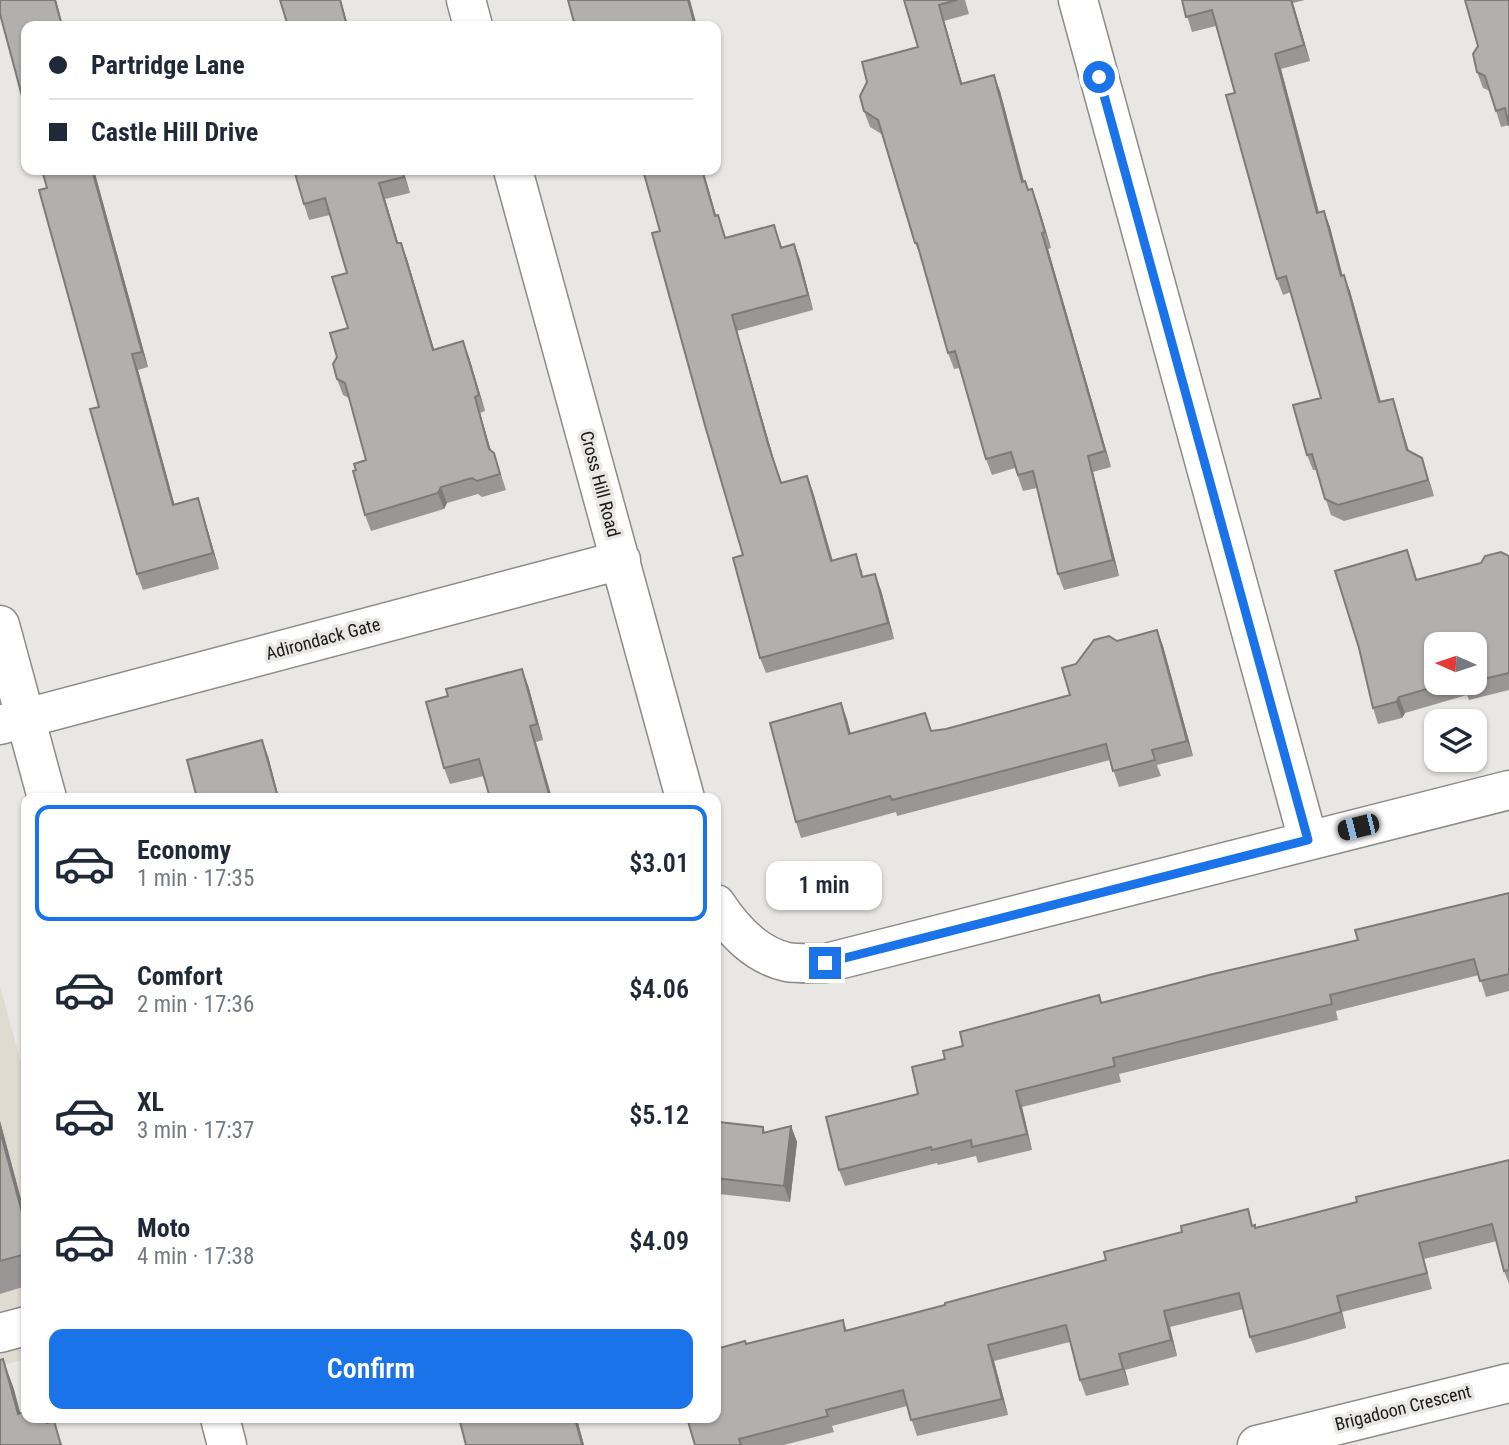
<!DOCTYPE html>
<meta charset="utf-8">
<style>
:root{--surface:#fff;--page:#f6f6f7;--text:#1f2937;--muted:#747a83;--line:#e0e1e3;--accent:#1a73e8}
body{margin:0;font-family:"Roboto Condensed",sans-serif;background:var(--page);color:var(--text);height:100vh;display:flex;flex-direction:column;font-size:26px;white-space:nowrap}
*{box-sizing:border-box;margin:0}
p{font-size:23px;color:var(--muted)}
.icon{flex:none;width:38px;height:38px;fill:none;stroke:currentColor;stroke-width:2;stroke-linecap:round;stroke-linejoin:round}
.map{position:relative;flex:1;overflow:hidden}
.drawer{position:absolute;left:21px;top:793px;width:700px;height:630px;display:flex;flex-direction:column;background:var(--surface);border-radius:14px;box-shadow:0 2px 5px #0004}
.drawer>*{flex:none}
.top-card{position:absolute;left:21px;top:21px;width:700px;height:154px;border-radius:14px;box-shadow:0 2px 5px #0004;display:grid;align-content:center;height:154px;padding:0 28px;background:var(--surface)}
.needle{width:46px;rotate:273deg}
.controls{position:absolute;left:1424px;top:632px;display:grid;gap:14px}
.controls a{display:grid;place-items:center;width:63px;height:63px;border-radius:14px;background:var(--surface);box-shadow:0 2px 5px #0004;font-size:35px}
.end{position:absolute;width:32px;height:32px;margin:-16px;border:9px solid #1a73e8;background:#fff;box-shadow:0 0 0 4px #fff}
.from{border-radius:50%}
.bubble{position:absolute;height:49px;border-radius:14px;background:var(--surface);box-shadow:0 2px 5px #0004;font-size:23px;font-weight:600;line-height:49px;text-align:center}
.car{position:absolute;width:21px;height:42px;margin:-21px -10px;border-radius:9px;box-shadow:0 0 5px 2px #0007;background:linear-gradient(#222 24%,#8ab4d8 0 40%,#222 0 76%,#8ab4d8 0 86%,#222 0)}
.top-card b{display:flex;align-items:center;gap:24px;height:66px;font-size:26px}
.top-card b+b{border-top:2px solid var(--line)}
.top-card i{width:18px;height:18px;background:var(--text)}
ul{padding:12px 0 0;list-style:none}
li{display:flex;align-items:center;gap:21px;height:116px;margin:0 14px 10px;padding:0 14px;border:4px solid transparent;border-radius:14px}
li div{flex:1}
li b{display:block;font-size:26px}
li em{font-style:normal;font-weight:600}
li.current{border-color:var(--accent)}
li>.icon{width:63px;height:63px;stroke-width:1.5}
.cta{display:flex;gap:14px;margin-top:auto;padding:14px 28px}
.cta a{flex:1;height:80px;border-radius:14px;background:var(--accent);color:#fff;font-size:28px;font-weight:600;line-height:80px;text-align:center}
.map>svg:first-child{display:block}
.built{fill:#dfdbd0}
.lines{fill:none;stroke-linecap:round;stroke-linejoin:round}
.minor-casing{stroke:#8c8b88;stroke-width:41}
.major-casing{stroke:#8c8b88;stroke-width:41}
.minor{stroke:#fff;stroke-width:38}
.major{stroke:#fff;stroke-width:38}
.wall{fill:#999795;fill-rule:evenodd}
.shaded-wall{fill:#7d7b79}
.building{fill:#b2b0ad;stroke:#7d7b79;stroke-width:2}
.route{stroke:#1a73e8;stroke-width:9}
.labels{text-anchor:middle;stroke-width:7;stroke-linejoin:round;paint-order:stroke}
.street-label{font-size:18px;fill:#1b1a19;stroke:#e8e7e3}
</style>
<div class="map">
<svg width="1509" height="1445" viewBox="0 0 1509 1445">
<rect width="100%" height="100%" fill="#e8e7e3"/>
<path class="built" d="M0 986 26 1081V1359L0 1366Z"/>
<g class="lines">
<defs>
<path id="minor" d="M466 0 473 26
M1078 0 1308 840
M513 170 685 798
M0 725 621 560
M716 904C733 930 755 955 787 962 799 964 813 963 826 963L1509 790
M0 1333 26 1326
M1257 1445 1509 1383"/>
<path id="major" d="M0 625 47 798
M220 1418 227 1445"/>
</defs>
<use href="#minor" class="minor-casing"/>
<use href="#major" class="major-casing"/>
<use href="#minor" class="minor"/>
<use href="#major" class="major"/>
</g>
<path class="wall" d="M904 0H965L969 14 944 21 962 83 1000 91 1024 181 1038 205 1051 248 1048 249 1111 467 1093 472 1119 576 1064 590 1058 574 1037 488 1023 491 1015 468 992 475 986 459 960 368 954 369 948 353 922 259 915 243 883 135 870 127 864 111 918 47Z
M1182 0H1305L1293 3 1310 61 1281 69 1319 212 1324 211 1330 227 1342 276 1350 291 1381 402 1393 399 1398 415 1409 451 1427 474 1434 496 1344 521 1331 515 1316 470H1313L1307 455 1321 398 1291 292 1283 295 1277 279 1235 93 1216 26 1192 32Z
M1509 0V125L1501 127 1490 91 1483 88 1477 72 1478 46Z
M94 170 148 367 138 370 174 504 198 498 203 514 219 569 143 590 137 574 99 407 47 188Z
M294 170H403L410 193 385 199 398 243H401L407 259 434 349 469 357 485 411 480 413 491 451 494 453 506 490 482 497 478 494 447 503 444 509 371 531 365 515 356 470 366 460 349 398 343 395 337 379V357L348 328 347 273 330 215 309 220 304 204Z
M643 170H703L716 216 724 231 726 238 780 241 782 247 794 244 800 260 813 310 737 331 774 460 782 483 807 476 813 492 833 561 862 570 863 576 881 590 894 639 766 673 760 658 743 555 660 231Z
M1509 556V690L1469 700 1467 695 1405 713 1402 718 1378 724 1373 708 1359 648 1413 566 1417 580ZM1475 644V682H1437Z
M1157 630 1163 646 1193 756 1157 765 1161 776 1119 787 1110 760 897 816 896 812 801 838 796 822 841 703 851 734 932 731 946 729 1070 695 1076 664 1117 641Z
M528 685 543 740 536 742 484 776 450 784 444 768Z
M268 756 279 798H197Z
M1509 893V991L1486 997 1479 975 1336 1011 1338 1020 1119 1074 1121 1082 1022 1107 1032 1150 978 1163 976 1156 938 1165 937 1163 845 1186 839 1170 918 1094 945 1059 963 1046 1102 1003 1358 940Z
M0 1121 26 1218V1286L0 1294Z
M791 1126 797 1142 790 1202 719 1194 716 1186V1152L763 1127 765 1132Z
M1509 1160V1284L1504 1271 1497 1241 1424 1259 1432 1289 1342 1312 1346 1328 1298 1342 1256 1353 1250 1337 1243 1309 1170 1327 1177 1356 1125 1370 1129 1385 1086 1396 1080 1380 1070 1342 994 1361 1008 1415 917 1436 907 1406 832 1426 834 1432 784 1445H695L746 1344 843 1320 847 1331 1254 1225 1256 1228 1357 1202Z
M459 1418H581L582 1422 578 1423 584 1445H466Z"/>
<path class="shaded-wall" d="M55 0H56L63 26H62Z
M340 0H341L348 26H347Z
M688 0H690L697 26H695Z
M1291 0H1292L1310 61 1304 45Z
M939 5 944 21 967 100 961 84Z
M1275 54 1281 69 1323 229 1317 213Z
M994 75 1000 91 1028 198 1022 182Z
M92 170H94L148 367 142 352Z
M402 170H403L410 193 404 177Z
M702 170H703L721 232 715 216Z
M379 183 385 199 403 259 397 243Z
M1032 189 1038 205 1051 248 1045 232Z
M1324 211 1330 227 1347 292 1341 276Z
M1042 233 1048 249 1111 467 1105 451Z
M401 243 407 259 439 366 433 350Z
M794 244 800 260 813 310 808 295Z
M1344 275 1350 291 1385 418 1379 402Z
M732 315 737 331 774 460 768 444Z
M463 341 469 357 485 411 479 395Z
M132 354 138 370 179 521 173 505Z
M475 397 480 413 495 465 489 449Z
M1393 399 1398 415 1413 466 1407 450Z
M1088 456 1093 472 1119 576 1113 560Z
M1422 458 1427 474 1434 496 1428 480Z
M807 476 813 492 837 577 831 561Z
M441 487 447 503 444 509 438 493Z
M198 498 203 514 219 569 213 553Z
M875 574 881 590 894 639 888 623Z
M1157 630 1163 646 1193 756 1187 741Z
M522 669 528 685 543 740 537 724Z
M1399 697 1405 713 1402 718 1396 702Z
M841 703 847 719 855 750 849 734Z
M530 726 536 742 552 798H550Z
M262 740 268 756 279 798H278L277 794Z
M1016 1091 1022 1107 1032 1150 1027 1134Z
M0 1121 26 1218V1227L0 1131Z
M791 1126 797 1142 790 1202 784 1186Z
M1337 1296 1342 1312 1346 1328 1341 1312Z
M1164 1311 1170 1327 1177 1356 1171 1340Z
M988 1345 994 1361 1008 1415 1002 1399Z
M1119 1354 1125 1370 1129 1385 1123 1369Z
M3 1359 14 1389 28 1443 18 1414Z
M575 1418H576L578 1423 584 1445H582Z"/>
<path class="building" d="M0 0H55L62 26H26V111L0 14Z
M280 0H340L347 26H288Z
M568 0H688L695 26H575Z
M904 0H957L939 5 961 84 994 75 1022 182 1025 181 1028 190 1032 189 1045 232 1042 233 1105 451 1088 456 1113 560 1058 574 1033 471 1018 475 1011 452 986 459 955 351 948 353 917 243H915L878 120 864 111 860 96 867 82 862 62 918 47Z
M1182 0H1291L1304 45 1275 54 1317 213 1324 211 1341 276 1344 275 1379 402 1393 399 1407 450 1422 458 1428 480 1338 505 1325 499 1312 454 1307 455 1293 405 1321 398 1286 276 1277 279 1226 95 1235 93 1212 10 1186 17Z
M1465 0H1509V126L1505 108 1496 111 1485 76 1477 72 1473 54 1478 46Z
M42 170H92L142 352 132 354 173 505 198 498 213 553 137 574 90 409 99 407 39 190 47 188Z
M294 170H402L404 177 379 183 397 243H401L433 350 463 341 479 395 475 397 489 449 494 453 500 474 477 481 472 478 441 487 438 493 365 515 353 471 356 470 354 464 366 460 345 383 337 379 333 364 337 357 330 333 348 328 332 277 347 273 325 198 304 204Z
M643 170H702L715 216 718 215 725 238 774 225 781 248 794 244 808 295 732 315 768 444 781 483 807 476 831 561 856 554 862 577 875 574 888 623 760 658 733 558 743 555 706 429 652 233 660 231Z
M1407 550 1416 580 1481 563 1485 556 1501 552 1509 556V673L1475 681V644H1437V682H1451L1399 697 1396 702 1373 708 1359 648 1335 571Z
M1157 630 1187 741 1152 750 1155 760 1113 771 1106 744 892 800 890 796 796 822 770 723 841 703 849 734 925 713 931 731 946 729 1070 695 1062 668 1076 664 1094 640 1109 636 1117 641Z
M522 669 537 724 530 726 550 798H490L479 759 444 768 426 702 448 696 446 689Z
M262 740 277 794 263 798H197L187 760Z
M1509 893V974L1480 981 1474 959 1330 995 1332 1004 1113 1058 1115 1066 1016 1091 1027 1134 972 1147 971 1140 932 1150 931 1147 839 1170 826 1117 918 1094 912 1067 945 1059 943 1051 963 1046 960 1032 1099 995 1101 1003 1209 975 1358 940 1355 930Z
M719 1122 763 1127V1133L791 1126 784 1186 716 1178V1152Z
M0 1131 26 1227V1254L0 1261Z
M1509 1160V1270L1504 1271 1492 1224 1419 1243 1427 1273 1337 1296 1341 1312 1292 1326 1250 1337 1239 1293 1164 1311 1171 1340 1119 1354 1123 1369 1080 1380 1066 1325 988 1345 1002 1399 911 1420 903 1390 826 1410 828 1416 739 1439 741 1445H695L687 1418H716V1349L745 1341 746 1344 843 1320 845 1331 945 1305V1303L1106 1260 1104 1252 1182 1232 1181 1226 1248 1209 1252 1226 1255 1225V1228L1357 1202 1356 1197Z
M3 1359 18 1414 26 1411V1418H46L47 1423 54 1421 61 1445H0V1360Z
M459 1418H575L582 1445H466Z"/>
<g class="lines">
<path class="route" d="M825 963 1308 840 1099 77"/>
</g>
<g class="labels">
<g class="street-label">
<text transform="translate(600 484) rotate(75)" y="6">Cross Hill Road</text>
<text transform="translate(323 639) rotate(-15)" y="6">Adirondack Gate</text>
<text transform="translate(1403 1408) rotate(-14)" y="6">Brigadoon Crescent</text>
</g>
</g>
</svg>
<div class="controls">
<a><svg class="needle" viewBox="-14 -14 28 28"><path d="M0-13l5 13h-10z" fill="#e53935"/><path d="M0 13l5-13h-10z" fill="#747a83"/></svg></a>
<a><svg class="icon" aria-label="layers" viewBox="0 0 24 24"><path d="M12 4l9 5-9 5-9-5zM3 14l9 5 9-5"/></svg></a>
</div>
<i class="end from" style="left:1099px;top:77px"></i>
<i class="end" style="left:825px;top:963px"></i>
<div class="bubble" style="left:766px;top:861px;width:116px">1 min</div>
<i class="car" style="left:1358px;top:827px;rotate:256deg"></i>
<div class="top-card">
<b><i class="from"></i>Partridge Lane</b>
<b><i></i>Castle Hill Drive</b>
</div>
<section class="drawer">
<ul>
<li class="current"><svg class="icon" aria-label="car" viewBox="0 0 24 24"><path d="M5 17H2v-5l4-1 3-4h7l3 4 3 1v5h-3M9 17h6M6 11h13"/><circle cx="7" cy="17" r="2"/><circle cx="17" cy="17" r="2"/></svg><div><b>Economy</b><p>1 min · 17:35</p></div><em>$3.01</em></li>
<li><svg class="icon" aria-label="car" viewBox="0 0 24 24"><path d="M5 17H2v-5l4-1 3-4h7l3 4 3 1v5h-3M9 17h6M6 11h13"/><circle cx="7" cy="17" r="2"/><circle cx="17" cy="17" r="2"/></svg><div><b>Comfort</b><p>2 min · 17:36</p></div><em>$4.06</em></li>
<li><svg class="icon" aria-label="car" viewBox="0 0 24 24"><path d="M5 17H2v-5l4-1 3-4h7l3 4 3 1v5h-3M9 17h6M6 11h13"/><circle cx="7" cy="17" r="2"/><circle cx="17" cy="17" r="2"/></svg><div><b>XL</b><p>3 min · 17:37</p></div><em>$5.12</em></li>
<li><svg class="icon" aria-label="car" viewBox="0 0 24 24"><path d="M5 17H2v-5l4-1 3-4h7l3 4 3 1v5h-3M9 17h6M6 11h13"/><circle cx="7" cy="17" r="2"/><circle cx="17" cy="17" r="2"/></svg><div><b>Moto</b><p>4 min · 17:38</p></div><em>$4.09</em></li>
</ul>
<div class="cta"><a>Confirm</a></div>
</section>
</div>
